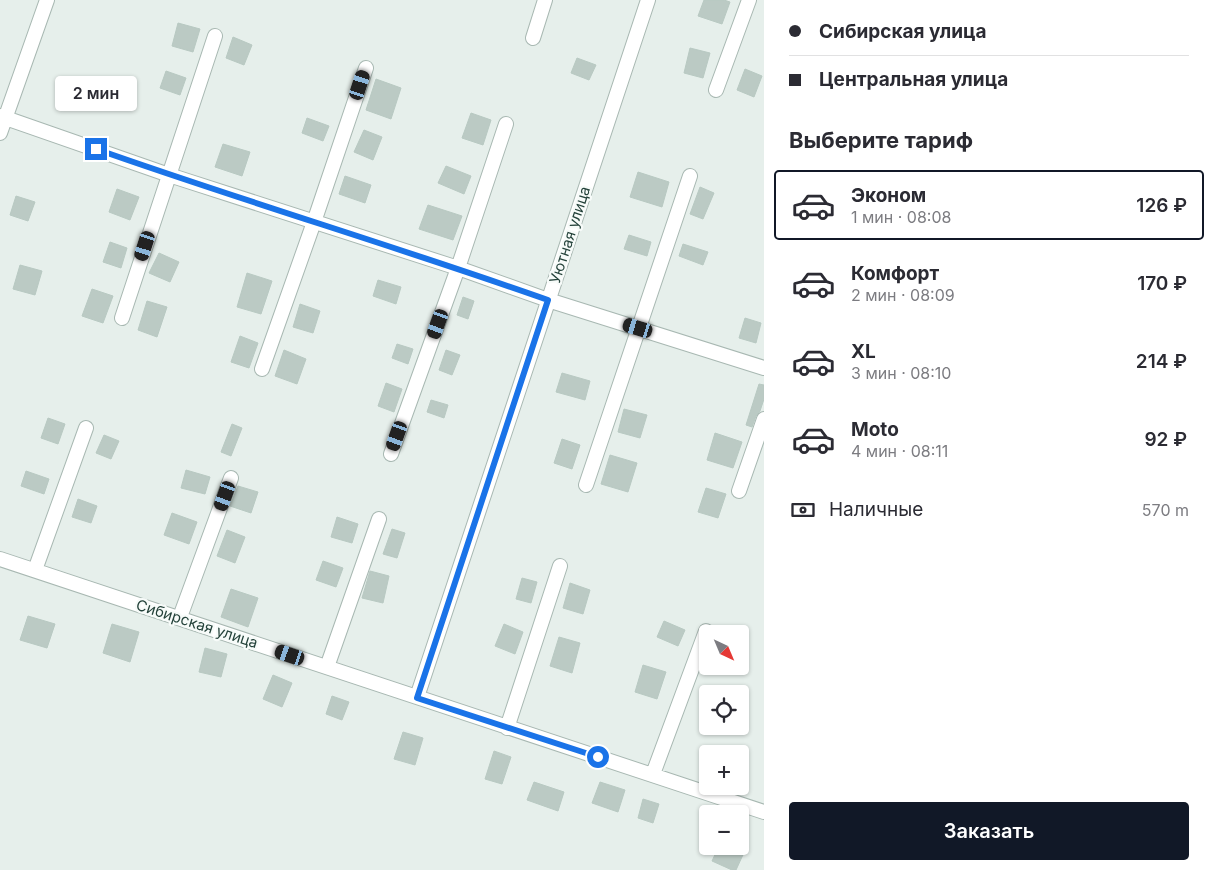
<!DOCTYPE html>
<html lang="ru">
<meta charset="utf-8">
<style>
:root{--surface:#fff;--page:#f7f7f7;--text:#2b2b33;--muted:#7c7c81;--line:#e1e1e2;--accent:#111827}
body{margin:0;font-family:Inter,sans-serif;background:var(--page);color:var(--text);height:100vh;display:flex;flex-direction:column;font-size:19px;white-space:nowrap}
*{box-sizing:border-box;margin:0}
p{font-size:16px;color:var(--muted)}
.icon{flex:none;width:28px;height:28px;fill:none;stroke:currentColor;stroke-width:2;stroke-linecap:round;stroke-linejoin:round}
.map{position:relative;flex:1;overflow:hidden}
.sheet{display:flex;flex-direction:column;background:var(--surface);width:450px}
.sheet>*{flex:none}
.guide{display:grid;align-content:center;height:110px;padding:0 25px;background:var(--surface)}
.needle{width:32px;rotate:136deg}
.buttons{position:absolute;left:699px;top:625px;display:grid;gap:10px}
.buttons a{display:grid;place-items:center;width:50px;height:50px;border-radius:5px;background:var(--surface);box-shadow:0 1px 4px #0004;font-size:25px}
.end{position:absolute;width:22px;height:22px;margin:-11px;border:6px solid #1a73e8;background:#fff;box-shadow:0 0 0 2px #fff}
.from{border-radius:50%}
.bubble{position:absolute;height:35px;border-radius:5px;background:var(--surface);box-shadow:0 1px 4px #0004;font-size:16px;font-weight:600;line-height:35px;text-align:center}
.car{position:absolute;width:15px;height:30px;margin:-15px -8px;border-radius:6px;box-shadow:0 0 4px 1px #0007;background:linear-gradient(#222 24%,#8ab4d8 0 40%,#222 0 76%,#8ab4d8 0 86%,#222 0)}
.guide b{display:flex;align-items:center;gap:18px;height:48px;font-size:19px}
.guide b+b{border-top:1px solid var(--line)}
.guide i{width:12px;height:12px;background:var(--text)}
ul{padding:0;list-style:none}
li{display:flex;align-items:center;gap:15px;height:70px;margin:0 10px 8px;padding:0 15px;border:2px solid transparent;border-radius:5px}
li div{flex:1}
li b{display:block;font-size:19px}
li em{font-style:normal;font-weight:600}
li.on{border-color:var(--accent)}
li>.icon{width:45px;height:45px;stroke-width:1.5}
h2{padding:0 25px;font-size:22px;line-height:60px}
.pay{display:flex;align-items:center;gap:12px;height:55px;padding:0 25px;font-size:19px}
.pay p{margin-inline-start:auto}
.button{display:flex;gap:10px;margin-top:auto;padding:10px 25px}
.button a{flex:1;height:58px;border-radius:5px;background:var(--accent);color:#fff;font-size:20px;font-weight:600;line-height:58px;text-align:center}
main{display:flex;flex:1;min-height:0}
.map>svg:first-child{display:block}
.building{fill:#bbcac4;stroke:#b8c9c2}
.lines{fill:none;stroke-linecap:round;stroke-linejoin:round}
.minor-casing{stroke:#a8b8b2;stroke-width:16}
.minor{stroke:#fff;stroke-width:14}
.route{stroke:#1a73e8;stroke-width:6}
.labels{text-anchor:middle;stroke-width:4.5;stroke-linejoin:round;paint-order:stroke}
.street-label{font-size:15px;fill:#24423a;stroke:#f7fbf9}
</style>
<main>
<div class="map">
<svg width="764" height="870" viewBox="0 0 764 870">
<rect width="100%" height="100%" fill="#e6efeb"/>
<path class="building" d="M704 0H724L730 2 722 24 698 16Z
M178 23 200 29 193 52 172 46Z
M233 37 252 45 244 65 226 58Z
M690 48 710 53 703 78 684 73Z
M577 58 596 65 589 80 571 73Z
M745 69 762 76 754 97 737 90Z
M166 71 186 78 180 95 160 88Z
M376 79 401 88 391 119 366 110Z
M471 113 491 120 483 145 462 138Z
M307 118 329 126 323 141 302 133Z
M364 130 382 137 373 160 354 152Z
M223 144 250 152 242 176 215 167Z
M446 166 471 176 464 194 438 183Z
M638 172 669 182 662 207 630 197Z
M345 176 371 185 365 203 339 194Z
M700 187 714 193 703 219 690 214Z
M117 189 139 197 130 220 109 212Z
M16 196 35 202 28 221 10 215Z
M428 205 462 216 453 240 419 229Z
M629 235 651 242 647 256 624 249Z
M110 242 127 248 121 268 103 262Z
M683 244 708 252 703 265 679 256Z
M159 253 179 262 170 282 149 273Z
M20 265 42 271 35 295 13 289Z
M247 273 272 281 261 314 237 307Z
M378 280 401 287 396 304 373 296Z
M92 289 113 296 103 323 82 316Z
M463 297 474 301 468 319 457 315Z
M147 301 167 307 157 337 138 330Z
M300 304 320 311 313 333 293 327Z
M745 318 761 323 756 343 739 338Z
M240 336 258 343 249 368 231 362Z
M397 344 413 349 408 364 392 358Z
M284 350 306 359 297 384 275 376Z
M446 350 460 355 452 375 439 370Z
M562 373 590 381 585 400 556 392Z
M386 383 402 389 394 412 378 406Z
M759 384 764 385V399L760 411 756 416 752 427 746 425Z
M431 400 448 405 444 418 427 412Z
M624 409 647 415 640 438 618 432Z
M48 418 65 424 58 444 41 438Z
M232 424 242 428 231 456 221 452Z
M715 433 742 442 733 468 707 460Z
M104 435 119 441 111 459 96 453Z
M562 439 580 445 572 469 554 463Z
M610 455 637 463 628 492 601 484Z
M186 470 210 477 205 494 181 488Z
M26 471 49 479 44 494 21 486Z
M238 486 258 492 251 513 230 506Z
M706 488 726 494 718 518 698 512Z
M78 499 97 506 91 523 72 517Z
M172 513 197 522 189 544 164 535Z
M337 517 358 524 352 543 331 537Z
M392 529 405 533 397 558 383 554Z
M227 530 245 537 235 563 217 556Z
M323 561 343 568 336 587 316 580Z
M370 571 389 576 383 603 362 598Z
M522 578 537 582 531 603 516 599Z
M570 583 590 590 583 614 563 608Z
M231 589 258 598 248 627 221 617Z
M28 616 55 624 47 648 20 640Z
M664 621 685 630 678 646 657 637Z
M112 624 139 632 130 662 103 653Z
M504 624 523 632 515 654 495 646Z
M559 637 580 643 572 673 550 666Z
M205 648 227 654 221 677 199 672Z
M643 665 666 672 657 699 635 692Z
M273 675 292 683 282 707 263 699Z
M332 696 349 702 342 720 326 714Z
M403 732 423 738 415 765 394 759Z
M494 751 511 757 502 784 485 779Z
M534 782 564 792 558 811 527 800Z
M600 782 625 790 618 812 592 803Z
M643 799 659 804 653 823 638 818Z
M719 846H747L736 870H732L712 861Z"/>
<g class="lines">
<defs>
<path id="minor" d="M533 38 545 0
M716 90 749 0
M0 116 169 175 458 268 548 300 764 368
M0 133 47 0
M122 318 215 36
M262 369 314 222 366 68
M391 454 458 268 506 124
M586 485 690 176
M739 491 764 419
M0 559 764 812
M35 570 86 428
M180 617 231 478
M327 667 379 519
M417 697 648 0
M507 728 560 566
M653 774 706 631"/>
</defs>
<use href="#minor" class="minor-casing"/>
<use href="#minor" class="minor"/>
</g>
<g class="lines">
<path class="route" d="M96 149C246 202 398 247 548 300L417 698 598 757"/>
</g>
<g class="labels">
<g class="street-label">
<text transform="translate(570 235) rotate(-72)" y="5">Уютная улица</text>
<text transform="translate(197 624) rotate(18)" y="5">Сибирская улица</text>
</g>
</g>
</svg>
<div class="buttons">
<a><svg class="needle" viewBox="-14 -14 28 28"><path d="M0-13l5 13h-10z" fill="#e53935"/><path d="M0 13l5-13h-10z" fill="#7c7c81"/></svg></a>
<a><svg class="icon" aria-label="locate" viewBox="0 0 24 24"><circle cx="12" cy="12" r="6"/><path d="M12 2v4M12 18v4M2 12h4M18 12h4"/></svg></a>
<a>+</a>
<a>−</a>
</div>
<i class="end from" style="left:598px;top:757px"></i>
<i class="end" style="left:96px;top:149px"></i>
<div class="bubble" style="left:55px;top:76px;width:82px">2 мин</div>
<i class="car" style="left:360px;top:85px;rotate:18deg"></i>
<i class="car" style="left:145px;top:246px;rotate:198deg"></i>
<i class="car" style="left:438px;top:324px;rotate:200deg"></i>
<i class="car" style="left:638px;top:328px;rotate:287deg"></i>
<i class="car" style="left:397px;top:436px;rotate:200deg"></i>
<i class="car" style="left:225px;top:496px;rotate:200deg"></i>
<i class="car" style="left:290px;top:655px;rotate:289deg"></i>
</div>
<section class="sheet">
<div class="guide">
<b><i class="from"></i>Сибирская улица</b>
<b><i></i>Центральная улица</b>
</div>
<h2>Выберите тариф</h2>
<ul>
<li class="on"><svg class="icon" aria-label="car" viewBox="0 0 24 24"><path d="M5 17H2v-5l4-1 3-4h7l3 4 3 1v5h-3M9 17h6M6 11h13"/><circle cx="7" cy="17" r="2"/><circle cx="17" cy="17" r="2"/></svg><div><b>Эконом</b><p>1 мин · 08:08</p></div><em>126 ₽</em></li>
<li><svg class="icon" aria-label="car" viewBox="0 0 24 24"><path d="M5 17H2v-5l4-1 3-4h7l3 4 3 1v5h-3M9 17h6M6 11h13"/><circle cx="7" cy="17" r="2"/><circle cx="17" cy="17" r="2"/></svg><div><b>Комфорт</b><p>2 мин · 08:09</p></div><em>170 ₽</em></li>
<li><svg class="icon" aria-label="car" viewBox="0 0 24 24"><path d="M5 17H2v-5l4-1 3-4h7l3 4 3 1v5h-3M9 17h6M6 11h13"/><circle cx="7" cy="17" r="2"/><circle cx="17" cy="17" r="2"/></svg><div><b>XL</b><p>3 мин · 08:10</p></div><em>214 ₽</em></li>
<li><svg class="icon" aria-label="car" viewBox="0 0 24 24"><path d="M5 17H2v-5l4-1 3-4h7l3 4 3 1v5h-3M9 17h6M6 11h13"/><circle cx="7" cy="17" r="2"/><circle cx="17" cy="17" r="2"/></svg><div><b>Moto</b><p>4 мин · 08:11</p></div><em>92 ₽</em></li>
</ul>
<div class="pay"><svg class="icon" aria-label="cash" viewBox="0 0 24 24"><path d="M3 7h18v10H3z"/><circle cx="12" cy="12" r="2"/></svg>Наличные<p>570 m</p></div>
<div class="button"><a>Заказать</a></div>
</section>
</main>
